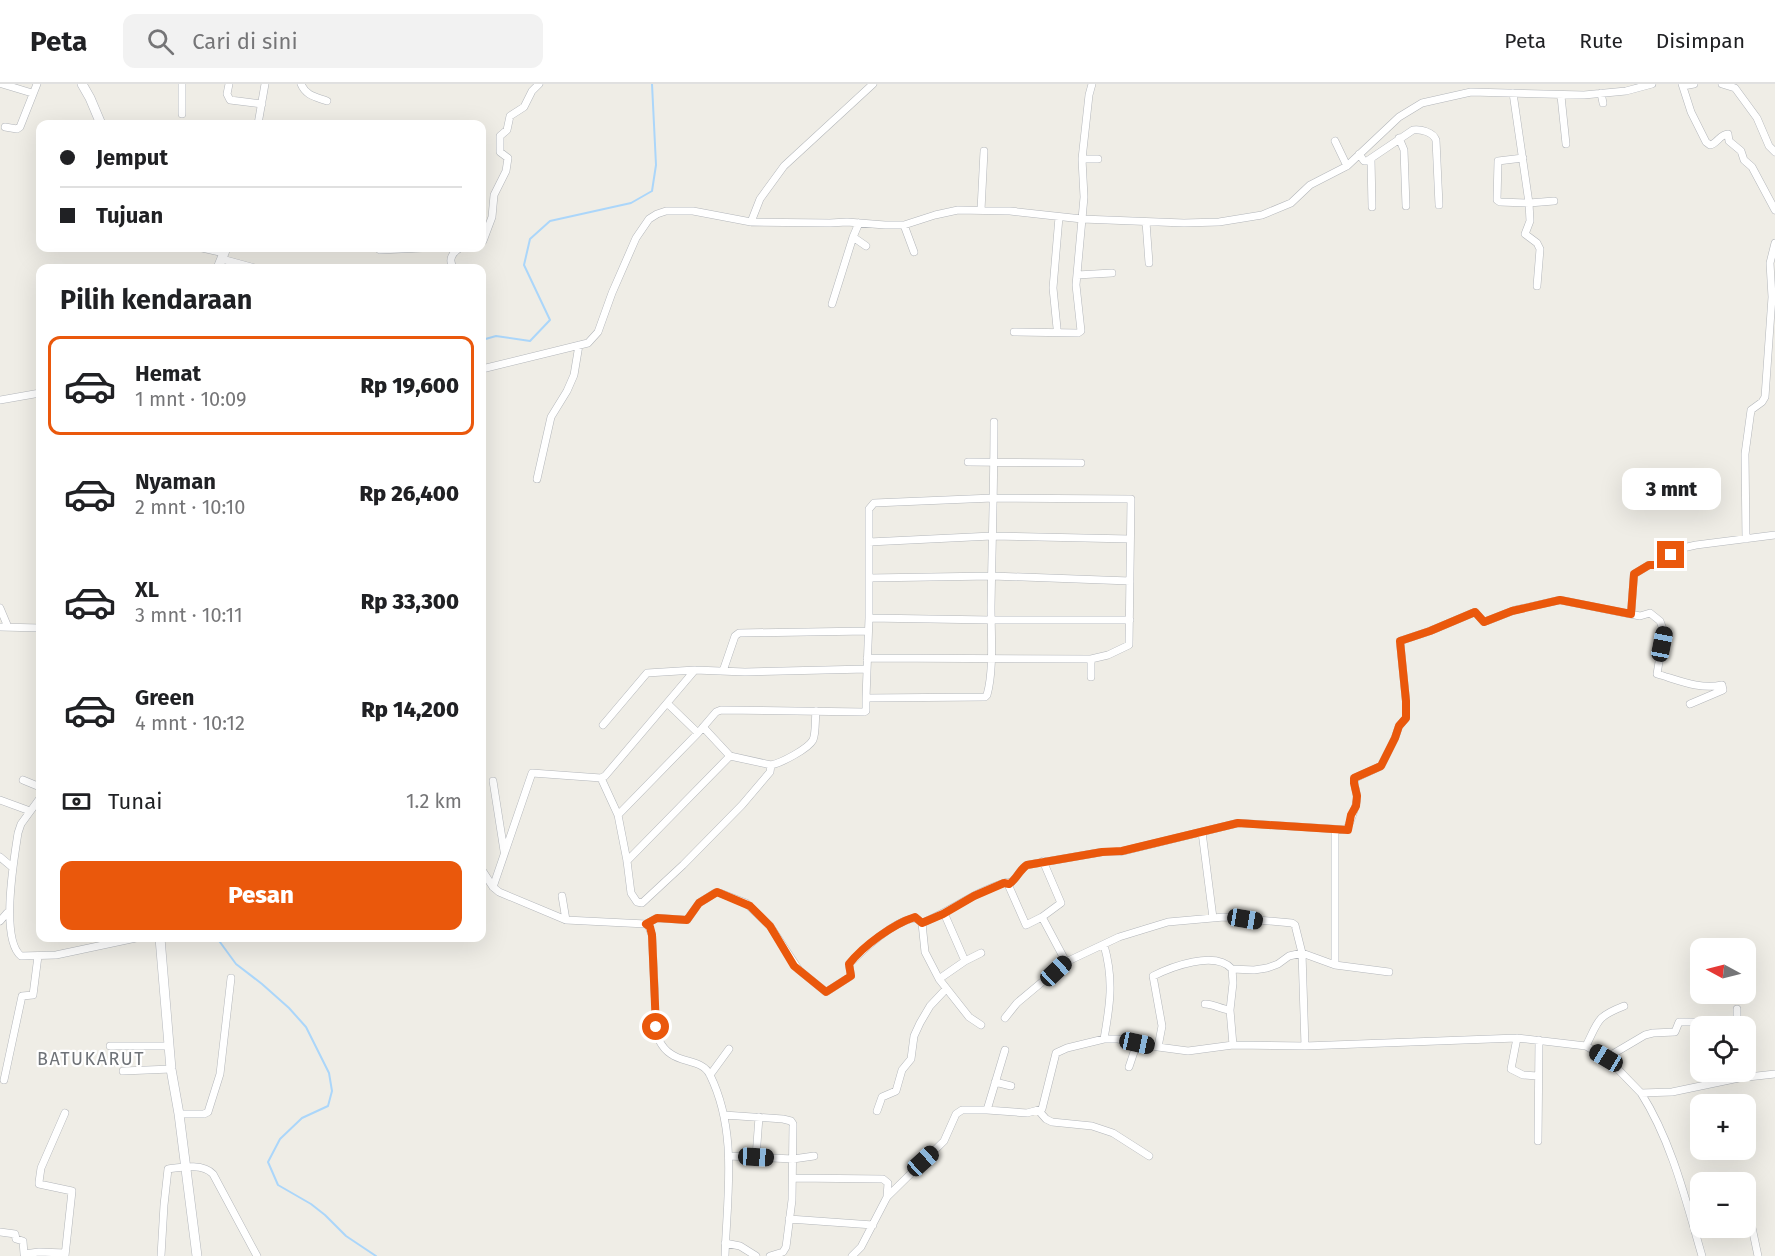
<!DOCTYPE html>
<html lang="id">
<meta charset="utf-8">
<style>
:root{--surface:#fff;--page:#f2f2f2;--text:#202124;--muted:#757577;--line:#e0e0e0;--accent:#ea580c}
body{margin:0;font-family:"Fira Sans",sans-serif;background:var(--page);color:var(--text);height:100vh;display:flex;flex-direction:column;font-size:22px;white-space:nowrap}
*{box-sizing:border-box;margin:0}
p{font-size:20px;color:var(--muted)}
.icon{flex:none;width:33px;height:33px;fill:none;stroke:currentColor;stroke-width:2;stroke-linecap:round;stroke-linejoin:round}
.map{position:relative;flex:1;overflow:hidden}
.drawer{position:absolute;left:36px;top:180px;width:450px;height:678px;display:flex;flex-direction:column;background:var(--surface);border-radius:12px;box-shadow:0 6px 24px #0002}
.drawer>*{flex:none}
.top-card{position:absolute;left:36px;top:36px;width:450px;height:132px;border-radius:12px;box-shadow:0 6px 24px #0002;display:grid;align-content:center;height:132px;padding:0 24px;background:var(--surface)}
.needle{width:39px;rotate:277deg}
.buttons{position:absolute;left:1690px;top:854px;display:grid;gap:12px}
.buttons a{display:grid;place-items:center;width:66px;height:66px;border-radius:12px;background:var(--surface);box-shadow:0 6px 24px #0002;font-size:30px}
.end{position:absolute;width:27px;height:27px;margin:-14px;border:8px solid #ea580c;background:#fff;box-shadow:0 0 0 3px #fff}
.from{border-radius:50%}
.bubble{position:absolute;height:42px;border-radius:12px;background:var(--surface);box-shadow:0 6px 24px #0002;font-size:20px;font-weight:800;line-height:42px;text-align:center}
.car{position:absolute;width:18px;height:36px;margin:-18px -9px;border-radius:8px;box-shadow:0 0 4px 2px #0007;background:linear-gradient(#222 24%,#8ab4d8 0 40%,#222 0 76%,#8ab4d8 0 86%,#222 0)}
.top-card b{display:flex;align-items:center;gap:21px;height:57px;font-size:22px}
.top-card b+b{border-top:2px solid var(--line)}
.top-card i{width:15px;height:15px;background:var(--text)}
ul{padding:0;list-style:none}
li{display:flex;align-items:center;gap:18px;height:99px;margin:0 12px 9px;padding:0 12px;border:3px solid transparent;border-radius:12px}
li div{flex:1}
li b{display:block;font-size:22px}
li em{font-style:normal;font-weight:800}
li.active{border-color:var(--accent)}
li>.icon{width:54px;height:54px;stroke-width:1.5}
h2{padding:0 24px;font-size:27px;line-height:72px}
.pay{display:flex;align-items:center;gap:15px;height:66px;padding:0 24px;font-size:22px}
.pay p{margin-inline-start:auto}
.primary-button{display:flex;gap:12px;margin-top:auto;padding:12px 24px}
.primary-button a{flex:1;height:69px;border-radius:12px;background:var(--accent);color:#fff;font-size:24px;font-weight:800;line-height:69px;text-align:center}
header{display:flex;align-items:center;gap:36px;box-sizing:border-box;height:84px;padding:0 30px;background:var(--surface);border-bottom:2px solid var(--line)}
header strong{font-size:28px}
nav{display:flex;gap:33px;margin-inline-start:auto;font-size:21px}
.search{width:420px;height:54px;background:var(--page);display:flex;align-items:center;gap:15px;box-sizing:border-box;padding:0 21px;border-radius:12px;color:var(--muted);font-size:22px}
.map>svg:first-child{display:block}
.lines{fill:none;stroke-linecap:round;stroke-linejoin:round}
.stream{stroke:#abd6fa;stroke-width:2}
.street-casing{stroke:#b3b6ba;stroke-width:8}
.secondary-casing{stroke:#b5b8bd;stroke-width:10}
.street{stroke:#fff;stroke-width:7}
.secondary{stroke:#fff;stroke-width:9}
.route{stroke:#ea580c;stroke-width:8}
.labels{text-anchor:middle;stroke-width:4.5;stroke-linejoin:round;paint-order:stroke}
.quarter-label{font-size:18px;letter-spacing:1.5px;fill:#6f7378;stroke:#fff}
</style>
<header>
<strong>Peta</strong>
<div class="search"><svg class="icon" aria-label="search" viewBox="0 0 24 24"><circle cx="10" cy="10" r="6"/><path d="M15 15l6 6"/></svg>Cari di sini</div>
<nav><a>Peta</a><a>Rute</a><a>Disimpan</a></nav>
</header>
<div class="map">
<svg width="1775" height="1172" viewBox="0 0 1775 1172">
<rect width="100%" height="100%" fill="#efede6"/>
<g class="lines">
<path class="stream" d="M482 256 496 252 530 257 550 236 524 181 530 155 550 137 631 119 652 107 656 81 652 0
M217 854 236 880 262 900 289 924 306 943 329 989 332 1007 328 1022 302 1034 280 1055 268 1078 278 1101 311 1120 325 1131 346 1152 376 1172"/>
<defs>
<path id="street" d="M2 0 32 9
M182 0V30
M229 0 227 10 230 16 262 20
M301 0C306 12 316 13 327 17
M1682 0 1691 28 1706 58 1710 61C1717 60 1720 50 1728 50L1729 57 1741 67 1744 76 1752 83 1775 126
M1722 0 1735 4 1757 34 1769 62 1775 68
M1683 2 1694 0
M1513 9 1529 119 1530 137 1525 150 1537 159 1540 165 1537 202
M1601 9 1603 19
M1561 12 1566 60
M258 40 265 0
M5 43 17 45 20 43 37 0
M1399 54 1404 66 1406 122
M1335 57 1347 82
M1359 70 1364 77H1367L1413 46C1421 45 1433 48 1436 56L1439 121
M1523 74 1498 77 1497 116 1500 118 1529 119 1554 117
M1082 75H1098
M1371 75 1372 123
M981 126 984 67
M751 138 760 115 784 82 873 0
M1146 138 1149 179
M904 141 914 168
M853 153 866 162
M482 158 483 157 492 133 494 111 506 87 508 74 500 68V52L507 46 510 32 524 23 532 7 539 0
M202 164 224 169
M377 164 380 166 422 164
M430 164H443
M222 175 255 184
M454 184C447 176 453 168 460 164
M1077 191 1112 189
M832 220 853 153 859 139
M1057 244 1053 204 1059 133
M1014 248 1078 249 1081 247 1076 201 1084 113 1082 75 1089 11 1092 0
M482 285 588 259 598 248 612 209 636 154 649 135 657 130 666 127H693L751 138 830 139 847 138 885 141H904L935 131 958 126 1010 127 1082 135 1184 139 1219 138 1262 131 1291 119 1310 101 1347 82 1399 33 1422 19 1471 8 1584 11 1626 7 1652 0
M0 316 40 309
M968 378 1081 379
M537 395 551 333 567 307 574 291 579 261
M1746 455 1745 370 1751 326 1762 318 1765 313 1772 213 1770 179 1775 159
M869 458 992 452 1130 455
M869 494 992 492 1130 497
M0 524 8 543
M1631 530 1634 490 1649 481H1669C1673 477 1669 471 1674 466L1696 461 1775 451
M869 534 991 536H1130
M0 543 40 544
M867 574 1091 575 1108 571 1129 561 1131 415 993 414 874 419 869 425V534L866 614 985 613 987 611C994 586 991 549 991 523 992 462 994 400 994 338
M723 587 735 552 739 549 868 547
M1091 593V575
M667 619 695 586 745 588 867 585
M603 641 647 589 695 586
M771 681C781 679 808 665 813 656 816 649 815 635 816 627
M601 694 618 731 627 777 631 809 637 818 642 819 683 781 742 721 770 688 771 681 730 672 703 643
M23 696 40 703
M493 697 504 767
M40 714 21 740 18 749C14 775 0 855 21 872L56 871 136 854
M0 716 30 727
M618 731 698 649 716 628 721 626 864 628 866 627V614
M1202 748 1213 834
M0 773 12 783
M627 777 730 672
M1043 777 1061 819 1042 833 1066 878 1119 853 1168 838 1224 833 1292 839 1295 841 1302 869 1305 962
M482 786 493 803 499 808 566 836 646 840 657 834 687 836 699 819 715 809H720L746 819 770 842 799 886 826 908 851 892 849 880 851 878C866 863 895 836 916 834L922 839
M1009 800C1017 795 1019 786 1027 781L1102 768H1119L1238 739 1335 745
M493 803 532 689 601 694 605 692 667 619 698 649
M562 812 566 836
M944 829 965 877
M0 837 7 829
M646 840 649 843 652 851C653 873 654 894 655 915 655 929 654 943 659 956 662 962 666 967 671 970 683 979 703 976 710 991 738 1048 727 1111 725 1172
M981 869 965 877 939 895 969 933 981 941
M1335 881V745L1346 746C1349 742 1357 720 1357 714 1357 707 1353 701 1355 694L1381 682 1395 654 1399 642 1406 634V617L1400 557 1430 547 1475 528 1484 538 1515 526 1560 516 1640 532 1650 529 1660 537 1664 548 1657 590C1678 596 1700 606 1722 601L1723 606 1690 620
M939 895 925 868 922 839C951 827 976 807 1007 798L1026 841 1042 833
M1205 920C1214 920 1220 925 1230 926
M1737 925V942
M1005 934 1017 919 1066 878
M1517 954 1511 985 1523 991 1537 992
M1104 955C1110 921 1114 896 1104 861
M1233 961 1230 926 1233 899 1232 885 1254 886 1267 884 1278 880 1289 872 1302 869 1335 881 1389 888
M110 962H169
M1586 962C1599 936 1596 933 1624 922
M1158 963 1162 942 1153 892C1171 883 1215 866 1232 885
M1606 974 1645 951 1653 949 1675 948 1679 938H1698L1701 949
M1129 983 1137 959
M123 987 171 985
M710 991 729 965
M4 996 22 912 33 911 38 872
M995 998 1011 1002
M1641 1009C1672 1058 1686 1117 1702 1172
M987 1026 1005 966
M877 1027 882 1013 896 1007 902 986 911 975 914 952 920 939 930 922 946 905
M1039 1027 1046 1035 1052 1038 1092 1042 1113 1049 1149 1072
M65 1029 41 1084 39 1098V1100L72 1107 65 1172
M179 1030H204L208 1028 220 990 231 894
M724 1031 783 1035 791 1037 793 1040 792 1116 786 1163 783 1168 770 1172
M1538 1057 1539 956
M729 1072 793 1075 814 1072
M756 1073 759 1033
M793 1094 883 1095 888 1099 887 1113
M1746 1115 1758 1172
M1688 1123 1701 1118
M789 1135 873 1141
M0 1148 15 1150 16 1155 23 1157 24 1170 39 1168 65 1169
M725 1159 740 1162 756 1172
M161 1172 164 1121 168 1085C182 1083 203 1079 213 1090L257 1172
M852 1172 861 1163 887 1113 944 1057 956 1030 962 1026H987L1027 1029 1042 1025 1056 969 1067 964 1104 955H1118L1158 963 1188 967 1233 961 1305 962 1517 954 1586 962 1608 975 1641 1009 1672 1008 1739 994 1775 990"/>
<path id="secondary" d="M82 0 90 14 101 40
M218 184 226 164
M160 854 171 985 179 1030 197 1172"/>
</defs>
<use href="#street" class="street-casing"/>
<use href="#secondary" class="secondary-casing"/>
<use href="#street" class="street"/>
<use href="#secondary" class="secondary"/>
</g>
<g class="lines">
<path class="route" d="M656 943 652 851 650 843 646 840 657 834 687 836 699 819 717 808 750 822 770 842 794 882 826 908 851 892 849 880C863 862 893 840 915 833L922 839 943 830 974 812 1004 799 1009 800C1017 795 1019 786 1027 781L1102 768 1122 767 1238 739 1348 746 1351 731 1356 722 1357 712 1354 699V694L1381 682 1395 654 1399 642 1406 634V617L1400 557 1430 547 1475 528 1484 538 1512 527 1560 516 1631 530 1634 490 1649 481H1669L1671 477V471"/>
</g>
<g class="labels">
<g class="quarter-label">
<text x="91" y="981">BATUKARUT</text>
</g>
</g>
</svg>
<div class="buttons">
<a><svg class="needle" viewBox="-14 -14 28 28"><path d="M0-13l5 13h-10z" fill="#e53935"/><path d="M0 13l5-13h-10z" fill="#757577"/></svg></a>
<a><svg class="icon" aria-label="locate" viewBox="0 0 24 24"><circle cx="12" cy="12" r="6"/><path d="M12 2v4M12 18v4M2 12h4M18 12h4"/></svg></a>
<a>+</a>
<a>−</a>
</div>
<i class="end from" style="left:656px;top:943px"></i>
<i class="end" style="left:1671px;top:471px"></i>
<div class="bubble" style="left:1622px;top:384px;width:99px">3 mnt</div>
<i class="car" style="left:1662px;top:560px;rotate:11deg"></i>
<i class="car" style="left:1245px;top:835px;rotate:99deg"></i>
<i class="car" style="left:1056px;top:887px;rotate:47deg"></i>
<i class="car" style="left:1137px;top:959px;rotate:102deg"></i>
<i class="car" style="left:1606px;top:974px;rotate:301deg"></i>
<i class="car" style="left:756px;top:1073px;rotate:93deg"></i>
<i class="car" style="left:923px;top:1077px;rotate:48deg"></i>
<div class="top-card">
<b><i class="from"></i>Jemput</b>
<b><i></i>Tujuan</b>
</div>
<section class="drawer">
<h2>Pilih kendaraan</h2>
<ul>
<li class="active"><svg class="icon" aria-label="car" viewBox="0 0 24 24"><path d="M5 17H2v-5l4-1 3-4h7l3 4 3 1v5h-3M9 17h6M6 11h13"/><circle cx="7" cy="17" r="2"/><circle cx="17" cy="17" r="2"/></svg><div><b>Hemat</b><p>1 mnt · 10:09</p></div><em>Rp 19,600</em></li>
<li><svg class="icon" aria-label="car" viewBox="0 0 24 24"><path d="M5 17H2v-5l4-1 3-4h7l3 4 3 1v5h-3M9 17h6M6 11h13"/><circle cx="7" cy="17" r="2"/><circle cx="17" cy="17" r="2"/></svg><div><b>Nyaman</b><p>2 mnt · 10:10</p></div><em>Rp 26,400</em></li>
<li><svg class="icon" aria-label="car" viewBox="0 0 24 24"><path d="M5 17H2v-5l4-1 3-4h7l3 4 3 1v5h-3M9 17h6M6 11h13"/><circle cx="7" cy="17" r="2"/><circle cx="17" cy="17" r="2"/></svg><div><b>XL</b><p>3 mnt · 10:11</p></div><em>Rp 33,300</em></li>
<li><svg class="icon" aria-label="car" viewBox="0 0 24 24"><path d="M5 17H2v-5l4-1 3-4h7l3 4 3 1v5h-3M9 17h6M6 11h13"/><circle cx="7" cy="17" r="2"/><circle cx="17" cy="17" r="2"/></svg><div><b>Green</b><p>4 mnt · 10:12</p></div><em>Rp 14,200</em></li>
</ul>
<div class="pay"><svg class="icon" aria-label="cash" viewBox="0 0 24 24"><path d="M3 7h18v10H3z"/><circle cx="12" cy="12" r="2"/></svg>Tunai<p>1.2 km</p></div>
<div class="primary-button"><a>Pesan</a></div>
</section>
</div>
